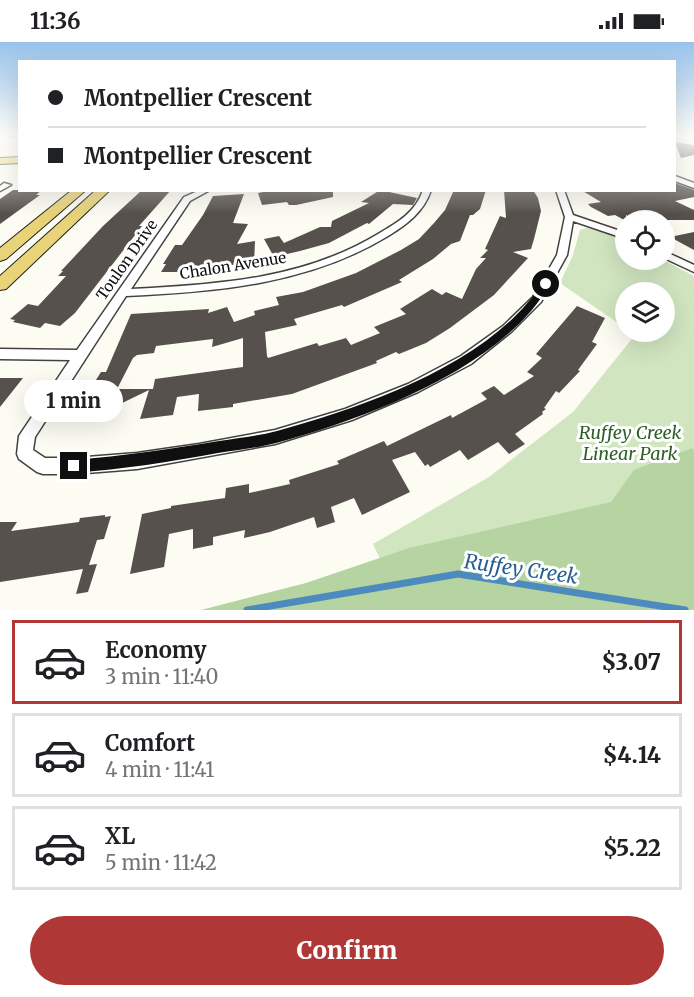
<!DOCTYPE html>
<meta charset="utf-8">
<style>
:root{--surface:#fff;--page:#f6f6f6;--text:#202124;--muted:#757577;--line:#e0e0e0;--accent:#af3837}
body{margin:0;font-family:Merriweather,serif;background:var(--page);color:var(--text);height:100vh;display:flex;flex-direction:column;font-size:22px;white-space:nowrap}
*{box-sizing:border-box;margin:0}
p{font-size:20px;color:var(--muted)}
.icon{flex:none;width:33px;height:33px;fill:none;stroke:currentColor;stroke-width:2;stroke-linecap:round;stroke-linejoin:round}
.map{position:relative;height:568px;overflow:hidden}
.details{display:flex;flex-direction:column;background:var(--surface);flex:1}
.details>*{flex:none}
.hud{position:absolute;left:18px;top:18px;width:658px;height:132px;border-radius:0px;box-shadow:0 6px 24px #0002;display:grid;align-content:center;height:132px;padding:0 30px;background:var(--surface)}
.buttons{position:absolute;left:615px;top:168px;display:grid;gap:12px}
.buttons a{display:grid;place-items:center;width:60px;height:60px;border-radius:50%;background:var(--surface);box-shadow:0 6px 24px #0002;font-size:30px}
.end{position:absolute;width:27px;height:27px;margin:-14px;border:8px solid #0f0f0f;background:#fff;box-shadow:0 0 0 3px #fff}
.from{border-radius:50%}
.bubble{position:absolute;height:42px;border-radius:21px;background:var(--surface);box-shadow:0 6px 24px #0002;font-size:20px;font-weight:800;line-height:42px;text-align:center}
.hud b{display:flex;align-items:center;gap:21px;height:57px;font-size:22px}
.hud b+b{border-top:2px solid var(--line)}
.hud i{width:15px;height:15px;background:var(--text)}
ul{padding:10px 0 0;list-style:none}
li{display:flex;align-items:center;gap:18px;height:84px;margin:0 12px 9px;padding:0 18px;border:3px solid var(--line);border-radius:0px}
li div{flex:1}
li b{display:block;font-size:22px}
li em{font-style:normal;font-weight:800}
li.current{border-color:var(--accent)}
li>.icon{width:54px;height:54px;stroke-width:1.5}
.action{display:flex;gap:12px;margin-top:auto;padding:12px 30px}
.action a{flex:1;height:69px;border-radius:36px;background:var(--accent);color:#fff;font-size:24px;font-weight:800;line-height:69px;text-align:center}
.status{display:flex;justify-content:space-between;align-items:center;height:42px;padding:0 30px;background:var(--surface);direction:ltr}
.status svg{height:16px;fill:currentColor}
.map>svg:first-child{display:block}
.green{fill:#d1e5c0}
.forest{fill:#b5d4a1}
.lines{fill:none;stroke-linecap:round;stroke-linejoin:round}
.stream{stroke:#4d8abe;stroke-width:7}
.building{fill:#57514d;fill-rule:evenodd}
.minor-casing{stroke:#424242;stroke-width:3}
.primary-casing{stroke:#202020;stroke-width:2}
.minor{fill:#fff;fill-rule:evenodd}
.primary{fill:#e8d378;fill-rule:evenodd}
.route{fill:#0f0f0f}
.labels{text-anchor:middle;stroke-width:6;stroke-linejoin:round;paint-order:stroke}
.street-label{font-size:15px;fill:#0f0f0f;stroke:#fff}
.near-park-label{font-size:18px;font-style:italic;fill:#2f6027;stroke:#fff}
.near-water-label{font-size:20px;font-style:italic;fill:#265e93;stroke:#fff}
</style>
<div class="status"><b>11:36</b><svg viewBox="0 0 49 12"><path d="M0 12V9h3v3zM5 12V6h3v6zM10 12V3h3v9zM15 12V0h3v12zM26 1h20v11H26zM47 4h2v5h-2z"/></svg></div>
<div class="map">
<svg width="694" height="568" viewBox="0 0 694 568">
<rect width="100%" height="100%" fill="#fdfcf3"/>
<path class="green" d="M587 186 605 190 625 200 626 218H663L694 234V455L381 519 373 502 489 435 573 370 635 293 631 290H664V250H626L625 286 560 241 573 213 580 188Z"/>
<path class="forest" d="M692 406 694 408V568H201L306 541 409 506 611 460 634 428Z"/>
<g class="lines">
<path class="stream" d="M247 568 458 532 685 568"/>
</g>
<path class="building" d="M675 100 694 103V113L681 116Z
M675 141 694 148V155L675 159 694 168V178H634L626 173V179L615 173 608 174 591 165 588 162 601 160 581 148H675Z
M13 148H42L36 153H40L0 182V157Z
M142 148H171L139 184H142L75 271 60 284 45 281 40 286 13 280 15 278 10 277 28 262 38 264 66 234H58L63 229H61L103 184Z
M273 148H333V155L296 163H289L287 160 262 163 258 151Z
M380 148 417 156 413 163 393 162 369 182 367 181 329 201 300 209 274 215 264 197 279 194 284 201 320 185H331L332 179 369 161 361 160Z
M454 148H486L480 167 473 173H470L460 199 451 202 433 217 399 238 402 240 344 265 342 263 294 277 297 283 265 290 267 314 268 316 317 301 319 304 346 296 351 303 380 291 374 285 406 272 400 267 432 247 442 253 446 250 462 257 476 227 486 216H480L488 208 485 207 500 174 506 176 504 148H533L538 156 541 169 534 197 531 207 513 210 528 216 494 253 450 286 426 301 399 312 396 310 376 319 377 321 292 352 233 362V365L198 369 199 352 177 355 173 373 140 377 149 348 116 364 109 378 70 379 101 330H106L131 272 209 267 208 271 227 265 234 280 255 273 254 269 279 263 276 255 303 250 356 231 401 208 419 197 434 181 445 168ZM243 296V325L155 337 153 347H117L133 316 137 313 154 311 156 304 213 297 212 305Z
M244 152 233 181 248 182 237 202 255 199 254 222 186 225 183 230H161L166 222H163L175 203H182L203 173 213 154Z
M694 190V208L670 195Z
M577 264 605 276 592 300 597 302 578 328 580 329 559 351 556 349 544 366 546 367 542 370 543 372 515 392 525 402 509 412 498 400 468 418 460 408 430 425 428 422 425 424 415 410 392 418 410 450 362 473 354 456 331 465 335 480 317 486 314 475 270 490 244 496 245 488 213 495V503L193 507V487L169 492 164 525 130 532 142 472 171 466V464L225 456 226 446 249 442V451L290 442 289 438 339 422 337 419 384 399 387 404 451 373 452 376 487 357 481 351 494 344 504 353 534 334 527 330 542 316 536 312Z
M0 336H23L0 365Z
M105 473V475L111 474 104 497 97 498 89 523 97 522 88 550 76 552 83 527 0 540V480H17L11 489 79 480 80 476Z"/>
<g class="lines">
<defs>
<path id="minor" d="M4 93H20V95Z
M675 134 694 141V146L675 139Z
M4 141 11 143 0 149V144Z
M200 148H210L190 159 131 247C216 243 304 237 378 192 397 181 416 170 423 148H431C424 170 406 183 388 194 309 242 217 250 126 254L35 395 33 408 45 416H74L137 411 199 402 275 388 345 367 408 342 461 314 503 284 533 255 557 213 565 175 556 148H564L573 173 626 191V197L573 179 567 213 541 260 511 290 471 322 418 350 352 378 275 402 137 427 74 432H43L37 430 19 417 17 412 19 394 70 318 0 317V307L77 308 184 155Z
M664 209 694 223V230L664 216Z"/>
<path id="primary" d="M20 115V121L0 122V116Z
M72 148H86L6 217 0 219V206Z
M96 148H110L6 247 0 248V234Z"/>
</defs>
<use href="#minor" class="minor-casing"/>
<use href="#primary" class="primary-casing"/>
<use href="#minor" class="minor"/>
<use href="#primary" class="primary"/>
</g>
<linearGradient id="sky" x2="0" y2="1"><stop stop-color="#97c3eb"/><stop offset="0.54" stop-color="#fefefa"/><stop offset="1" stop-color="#fefefa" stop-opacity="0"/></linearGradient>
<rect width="694" height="172" fill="url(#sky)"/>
<path class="route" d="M543 240 550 242C503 326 365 377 276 401 258 406 237 408 218 411 170 420 123 427 74 431L69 429 67 424 69 420 74 418C123 414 170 407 219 399 238 396 258 394 277 389 365 365 492 321 543 240Z"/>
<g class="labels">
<g class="street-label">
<text transform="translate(127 218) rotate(-55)" y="5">Toulon Drive</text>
<text transform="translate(233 224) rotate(-9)" y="5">Chalon Avenue</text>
</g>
<g class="near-park-label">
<text x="630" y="397">Ruffey Creek<tspan x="630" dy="21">Linear Park</tspan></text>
</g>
<g class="near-water-label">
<text transform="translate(521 527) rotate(8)" y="7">Ruffey Creek</text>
</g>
</g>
</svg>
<div class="buttons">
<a><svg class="icon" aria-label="locate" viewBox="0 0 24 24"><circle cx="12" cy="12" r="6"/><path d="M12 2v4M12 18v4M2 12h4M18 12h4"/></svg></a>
<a><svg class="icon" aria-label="layers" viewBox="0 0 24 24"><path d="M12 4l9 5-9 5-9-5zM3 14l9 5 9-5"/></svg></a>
</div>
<i class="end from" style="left:546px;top:242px"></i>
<i class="end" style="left:74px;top:424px"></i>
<div class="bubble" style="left:24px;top:338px;width:99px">1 min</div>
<div class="hud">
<b><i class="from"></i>Montpellier Crescent</b>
<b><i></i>Montpellier Crescent</b>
</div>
</div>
<section class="details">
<ul>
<li class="current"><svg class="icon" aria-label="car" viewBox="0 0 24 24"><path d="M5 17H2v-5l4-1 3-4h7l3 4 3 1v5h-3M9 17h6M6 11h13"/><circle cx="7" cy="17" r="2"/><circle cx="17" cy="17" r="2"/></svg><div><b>Economy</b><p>3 min · 11:40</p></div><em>$3.07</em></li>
<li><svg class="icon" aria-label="car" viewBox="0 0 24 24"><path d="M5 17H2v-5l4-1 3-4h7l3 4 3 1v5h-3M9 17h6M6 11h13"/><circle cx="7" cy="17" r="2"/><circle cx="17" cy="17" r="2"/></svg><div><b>Comfort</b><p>4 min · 11:41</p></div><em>$4.14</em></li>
<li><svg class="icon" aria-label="car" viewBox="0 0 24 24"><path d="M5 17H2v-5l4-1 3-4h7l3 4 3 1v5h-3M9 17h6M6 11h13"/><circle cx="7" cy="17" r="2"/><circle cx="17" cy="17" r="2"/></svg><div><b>XL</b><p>5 min · 11:42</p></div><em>$5.22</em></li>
</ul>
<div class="action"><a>Confirm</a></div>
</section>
